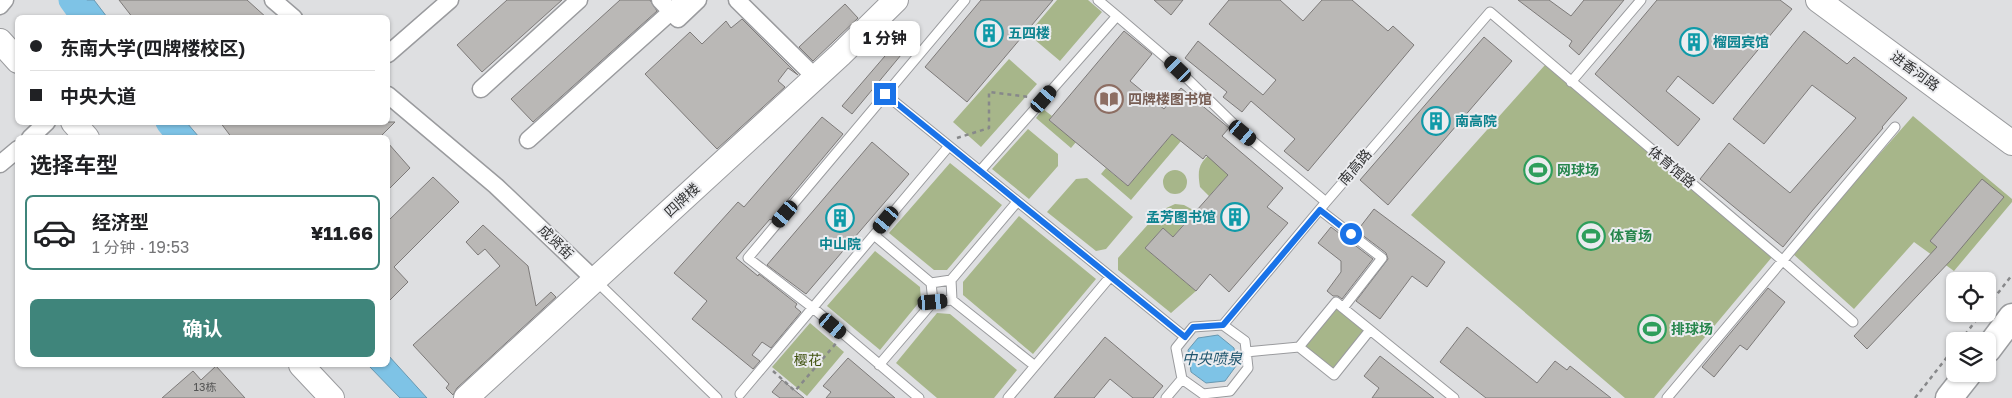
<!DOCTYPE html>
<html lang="zh">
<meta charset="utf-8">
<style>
:root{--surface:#fff;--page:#f6f6f6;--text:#202124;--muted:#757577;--line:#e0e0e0;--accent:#3f857b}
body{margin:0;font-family:"Golos Text","Noto Sans SC",sans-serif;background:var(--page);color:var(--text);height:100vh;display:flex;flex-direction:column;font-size:19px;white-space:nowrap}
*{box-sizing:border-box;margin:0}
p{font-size:16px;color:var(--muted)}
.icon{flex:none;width:28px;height:28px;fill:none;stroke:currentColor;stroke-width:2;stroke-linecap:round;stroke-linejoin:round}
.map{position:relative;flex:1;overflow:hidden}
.panel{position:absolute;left:15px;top:135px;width:375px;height:232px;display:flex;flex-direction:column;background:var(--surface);border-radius:8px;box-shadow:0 1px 4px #0004}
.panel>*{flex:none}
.guide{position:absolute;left:15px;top:15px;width:375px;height:110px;border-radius:8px;box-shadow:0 1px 4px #0004;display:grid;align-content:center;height:110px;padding:0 15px;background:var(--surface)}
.controls{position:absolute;left:1946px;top:272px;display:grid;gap:10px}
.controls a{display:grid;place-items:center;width:50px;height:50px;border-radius:8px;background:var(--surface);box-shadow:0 1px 4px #0004;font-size:25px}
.end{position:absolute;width:22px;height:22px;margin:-11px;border:6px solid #1a73e8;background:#fff;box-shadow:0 0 0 2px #fff}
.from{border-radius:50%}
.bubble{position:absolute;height:35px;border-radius:8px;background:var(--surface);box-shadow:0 1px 4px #0004;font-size:16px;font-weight:700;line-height:35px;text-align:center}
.car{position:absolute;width:15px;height:30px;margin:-15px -8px;border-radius:6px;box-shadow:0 0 4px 1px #0007;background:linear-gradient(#222 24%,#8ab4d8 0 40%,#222 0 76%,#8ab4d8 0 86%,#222 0)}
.guide b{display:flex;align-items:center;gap:18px;height:48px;font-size:19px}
.guide b+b{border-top:1px solid var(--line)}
.guide i{width:12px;height:12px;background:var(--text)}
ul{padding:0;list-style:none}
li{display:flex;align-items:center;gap:15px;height:75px;margin:0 10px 8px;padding:0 5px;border:2px solid transparent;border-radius:8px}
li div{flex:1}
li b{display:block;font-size:19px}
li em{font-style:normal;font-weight:700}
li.on{border-color:var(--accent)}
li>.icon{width:45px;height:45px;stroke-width:1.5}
h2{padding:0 15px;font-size:22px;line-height:60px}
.action{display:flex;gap:10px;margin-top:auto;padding:10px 15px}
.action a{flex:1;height:58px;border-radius:8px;background:var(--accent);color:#fff;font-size:20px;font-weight:700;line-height:58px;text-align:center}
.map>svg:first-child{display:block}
.green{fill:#a7b68a}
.water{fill:#7ec3e6;stroke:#6898b1}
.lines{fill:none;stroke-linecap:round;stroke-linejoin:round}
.river{stroke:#7ec3e6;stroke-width:25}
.building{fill:#bab8b6;stroke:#7d7a79}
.lane-casing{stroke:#9a9b9e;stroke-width:11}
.street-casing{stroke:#9a9b9e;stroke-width:19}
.secondary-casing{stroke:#9a9b9e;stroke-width:26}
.primary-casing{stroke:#9a9b9e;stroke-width:29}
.path{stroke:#87888a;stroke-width:2.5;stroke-dasharray:4 4;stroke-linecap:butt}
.lane{stroke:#fff;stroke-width:9}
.street{stroke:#fff;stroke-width:16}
.secondary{stroke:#fff;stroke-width:24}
.primary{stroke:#fff;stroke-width:26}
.route{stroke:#1a73e8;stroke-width:6}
.labels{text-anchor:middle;stroke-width:4;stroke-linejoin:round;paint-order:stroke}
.number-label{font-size:11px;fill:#555}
.culture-label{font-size:14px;font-weight:bold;fill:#0d838f;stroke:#ebecef;text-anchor:start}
.street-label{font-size:14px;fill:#333435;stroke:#ebecef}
.education-label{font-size:14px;font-weight:bold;fill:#785e54;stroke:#ebecef;text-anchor:start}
.leisure-label{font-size:14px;font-weight:bold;fill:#27864d;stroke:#ebecef;text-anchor:start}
.park-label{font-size:14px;fill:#415310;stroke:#ebecef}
.water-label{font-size:15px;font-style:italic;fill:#1f556e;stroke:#ebecef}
</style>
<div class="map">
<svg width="2012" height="398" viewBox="0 0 2012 398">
<rect width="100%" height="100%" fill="#dedfe1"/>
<path class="green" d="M1057 0H1088L1102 12 1060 61 1028 34Z
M1009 59 1037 84 981 147 953 122Z
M1545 65 1772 257 1654 398H1625L1411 215Z
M1043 109 1052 116 1049 120 1076 142 1071 148 1036 118Z
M1913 116 2012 199V202L1954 271 1914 242 1854 309 1792 253Z
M1028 129 1058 154V166L1029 199 992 169Z
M1172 134 1181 141 1131 200 1101 174 1106 168 1128 186Z
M1213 152 1228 175 1209 196 1200 187C1197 169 1199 162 1213 152Z
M950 163 1002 205 947 270H934L889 233Z
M1163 182a12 12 0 1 1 24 0a12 12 0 1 1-24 0Z
M1087 178 1133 217 1106 249 1096 251 1047 212 1076 179Z
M1175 204 1184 205 1195 211 1173 237 1163 228 1145 248 1196 291 1171 313 1118 270V258L1160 211Z
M1019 216 1096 279 1033 354 963 295V282Z
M875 251 920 287 921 300 880 350 827 306Z
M1336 302 1370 330 1334 375 1299 347Z
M937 313 950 314 1017 370 994 398H937L896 363Z
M810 323 844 352 807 396 772 367Z"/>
<path class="water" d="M78 0H94L107 17H90Z
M168 123H187L199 137H180Z
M1218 335 1234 348 1236 366 1225 381 1206 383 1191 372 1188 350 1198 338Z
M388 355 427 398H400L368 365H388Z"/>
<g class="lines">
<path class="river" d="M71 0 84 18
M168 122 181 138"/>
</g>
<path class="building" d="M119 0H247L267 18H133Z
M507 0H562L482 72 457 45Z
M620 0H650L657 11 533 122 511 99Z
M981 0H1053L967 102 925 67Z
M1154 0H1183L1171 15Z
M1229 0H1280L1303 21 1322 0H1352L1388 31 1393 26 1414 45 1308 171 1284 151 1295 139 1251 101 1242 112 1223 97 1227 92 1185 58 1198 41 1263 95 1276 80 1209 24Z
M1518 0H1549L1571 16 1584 0H1624L1579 55 1569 46 1572 41Z
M1657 0H1780L1792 9 1713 104 1678 76 1666 91 1700 119 1678 146 1595 74Z
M845 4 858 18 813 61 799 47Z
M742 19 798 75 788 68 778 81 785 87 717 149 645 74 690 32 702 44 726 21 731 28Z
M1124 31 1152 54 1130 81 1164 109 1181 88 1229 128 1222 136 1283 188 1267 207 1288 223 1229 292 1210 274 1196 291 1145 248 1163 228 1173 237 1228 175 1206 155 1203 159 1172 134 1128 186 1049 120Z
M1804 31 1847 64 1854 57 1907 98 1882 127 1883 128 1812 211 1783 247 1700 179 1729 143 1790 193 1856 118 1812 85 1764 144 1733 119Z
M1484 37 1512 61 1388 205 1360 180Z
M897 42 906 49 852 114 842 106Z
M822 117 843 134 771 220 770 219 736 258 758 276 759 274 797 304 795 307 801 312 771 348 762 342 752 355 760 361 753 369 692 319 707 301 674 273 738 202 744 207Z
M220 122H395L379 138H232Z
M872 142 909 174 806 294 767 265Z
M388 143 410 168 388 190Z
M433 177 459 202 394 267 408 282 388 302V221Z
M1982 179 2004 197 1952 259 1867 349 1854 336 1937 247 1930 241Z
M1374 209 1445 262 1427 287 1412 276 1380 319 1356 301 1388 259 1386 253 1357 231Z
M483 225 528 266 536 306 551 292 556 297 457 388 453 395 446 388 449 384 413 345 500 266 485 249 478 255 466 242Z
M1331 227 1373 259 1342 299 1338 296H1333L1327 291 1341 272V261L1318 243Z
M1768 288 1785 302 1747 350 1740 345 1714 377 1702 367Z
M1467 327 1537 383 1555 361 1567 370 1570 366 1611 398H1486L1440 362Z
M1105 337 1163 386 1153 398H1133L1110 379 1094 398H1054Z
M1380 356 1434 398H1372L1379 388 1364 376Z
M848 358 895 398H826L831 392 823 386Z
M216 366 245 398H162L193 371 201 380Z
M782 380 804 398H780L772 392Z"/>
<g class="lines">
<defs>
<path id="lane" d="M1098 0 1117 16
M1571 82 1641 0
M885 94 1185 337
M980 171 1117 16 1165 57 1243 133 1326 202
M1320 210 1382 258 1343 308
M874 235 931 283 933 302
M595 280 717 398
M951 280 952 300
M931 283 951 280 1017 202
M1223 325 1326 202 1490 12 1782 260 1853 322
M1223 325 1245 341 1248 368 1230 391 1203 394 1182 379 1176 348 1193 327Z
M1370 330 1334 375 1299 347 1336 302 1343 308 1454 398
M1246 352 1299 347
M879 365 933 302 952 300 1035 366
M740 394 949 146
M919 398 813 308 748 258 965 0
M1008 398 1110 277
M1166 398 1182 379
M1667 398 1895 127"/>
<path id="street" d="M273 0 294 18
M660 0 678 19 698 0
M737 0 815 77
M0 6 5 0
M388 54 450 0
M481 89 579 0
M388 95 496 186 595 280
M30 138 47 122
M528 140 684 0
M0 164 18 149"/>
<path id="secondary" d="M1818 0 2012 143
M0 41 18 61
M73 122 87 138
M301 365 332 398
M466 398 840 55 896 0"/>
<path id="primary" d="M1988 349 2012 317
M1949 398 1968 374"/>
</defs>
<use href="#lane" class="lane-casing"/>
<use href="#street" class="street-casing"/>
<use href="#secondary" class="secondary-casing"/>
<use href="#primary" class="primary-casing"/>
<path class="path" d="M957 138 989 128V92L1030 97
M1988 306 2012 275
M1960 341 1981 314
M773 371 795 391 838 341
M1915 398 1955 347"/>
<use href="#lane" class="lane"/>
<use href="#street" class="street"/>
<use href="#secondary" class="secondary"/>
<use href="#primary" class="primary"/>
</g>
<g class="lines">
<path class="route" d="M885 94 1185 337 1193 327 1223 325 1320 210 1351 234"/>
</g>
<defs>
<symbol id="building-ring" viewBox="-11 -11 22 22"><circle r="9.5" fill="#ebecef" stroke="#0f9aa8" stroke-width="1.5"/><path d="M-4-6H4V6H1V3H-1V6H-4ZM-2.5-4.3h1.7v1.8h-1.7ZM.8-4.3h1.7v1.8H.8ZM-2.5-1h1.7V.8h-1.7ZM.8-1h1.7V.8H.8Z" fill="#0f9aa8"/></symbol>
<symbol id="library-ring" viewBox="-11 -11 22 22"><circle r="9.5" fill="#ebecef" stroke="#8d6e63" stroke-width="1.5"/><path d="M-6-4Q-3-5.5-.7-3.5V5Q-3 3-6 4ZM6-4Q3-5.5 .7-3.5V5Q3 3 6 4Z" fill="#8d6e63"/></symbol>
<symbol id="stadium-ring" viewBox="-11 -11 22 22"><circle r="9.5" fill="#ebecef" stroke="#2e9e5b" stroke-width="1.5"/><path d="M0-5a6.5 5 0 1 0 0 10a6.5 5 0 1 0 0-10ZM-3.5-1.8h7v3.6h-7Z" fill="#2e9e5b"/></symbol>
</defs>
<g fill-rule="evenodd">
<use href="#building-ring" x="973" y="17" width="32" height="32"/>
<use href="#building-ring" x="1678" y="26" width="32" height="32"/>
<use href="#library-ring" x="1093" y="83" width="32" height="32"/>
<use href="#building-ring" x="1420" y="105" width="32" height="32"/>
<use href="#stadium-ring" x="1522" y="154" width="32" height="32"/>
<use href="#building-ring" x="1219" y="201" width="32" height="32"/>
<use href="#building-ring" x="824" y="202" width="32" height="32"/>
<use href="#stadium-ring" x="1575" y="220" width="32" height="32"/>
<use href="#stadium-ring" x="1636" y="313" width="32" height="32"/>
</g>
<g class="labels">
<g class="number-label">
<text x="205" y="391">13栋</text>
</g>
<g class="culture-label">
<text x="1008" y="38">五四楼</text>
<text x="1713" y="47">榴园宾馆</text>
<text x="1455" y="126">南高院</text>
<text x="1216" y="222" text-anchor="end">孟芳图书馆</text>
<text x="840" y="249" text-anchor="middle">中山院</text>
</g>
<g class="street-label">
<text transform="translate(1915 71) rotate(36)" y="5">进香河路</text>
<text transform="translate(1355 167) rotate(-49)" y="5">南高路</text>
<text transform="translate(1672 167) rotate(40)" y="5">体育馆路</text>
<text transform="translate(682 200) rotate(-43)" y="5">四牌楼</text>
<text transform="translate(556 242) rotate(44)" y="5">成贤街</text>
</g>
<g class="education-label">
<text x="1128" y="104">四牌楼图书馆</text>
</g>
<g class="leisure-label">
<text x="1557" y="175">网球场</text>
<text x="1610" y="241">体育场</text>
<text x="1671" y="334">排球场</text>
</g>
<g class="park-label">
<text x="808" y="365">樱花</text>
</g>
<g class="water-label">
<text x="1212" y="364">中央喷泉</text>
</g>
</g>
</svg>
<div class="controls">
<a><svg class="icon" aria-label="locate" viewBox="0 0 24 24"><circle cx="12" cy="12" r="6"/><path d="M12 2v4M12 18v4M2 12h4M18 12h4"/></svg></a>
<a><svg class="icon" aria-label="layers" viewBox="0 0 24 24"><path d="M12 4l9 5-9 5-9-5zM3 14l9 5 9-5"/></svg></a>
</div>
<i class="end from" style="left:1351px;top:234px"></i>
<i class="end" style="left:885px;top:94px"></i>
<div class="bubble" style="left:850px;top:21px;width:70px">1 分钟</div>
<i class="car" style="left:1178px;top:69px;rotate:314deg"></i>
<i class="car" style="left:1044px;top:99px;rotate:41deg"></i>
<i class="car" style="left:1243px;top:133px;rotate:130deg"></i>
<i class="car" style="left:785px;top:214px;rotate:220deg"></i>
<i class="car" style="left:886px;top:220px;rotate:220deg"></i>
<i class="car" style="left:933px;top:302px;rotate:85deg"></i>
<i class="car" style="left:833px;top:326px;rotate:130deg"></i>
<div class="guide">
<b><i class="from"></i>东南大学(四牌楼校区)</b>
<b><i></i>中央大道</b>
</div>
<section class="panel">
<h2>选择车型</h2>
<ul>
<li class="on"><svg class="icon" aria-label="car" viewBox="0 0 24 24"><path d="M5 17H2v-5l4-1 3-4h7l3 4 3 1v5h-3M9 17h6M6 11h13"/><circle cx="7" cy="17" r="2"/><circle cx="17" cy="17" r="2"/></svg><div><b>经济型</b><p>1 分钟 · 19:53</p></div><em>¥11.66</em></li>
</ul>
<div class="action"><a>确认</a></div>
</section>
</div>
